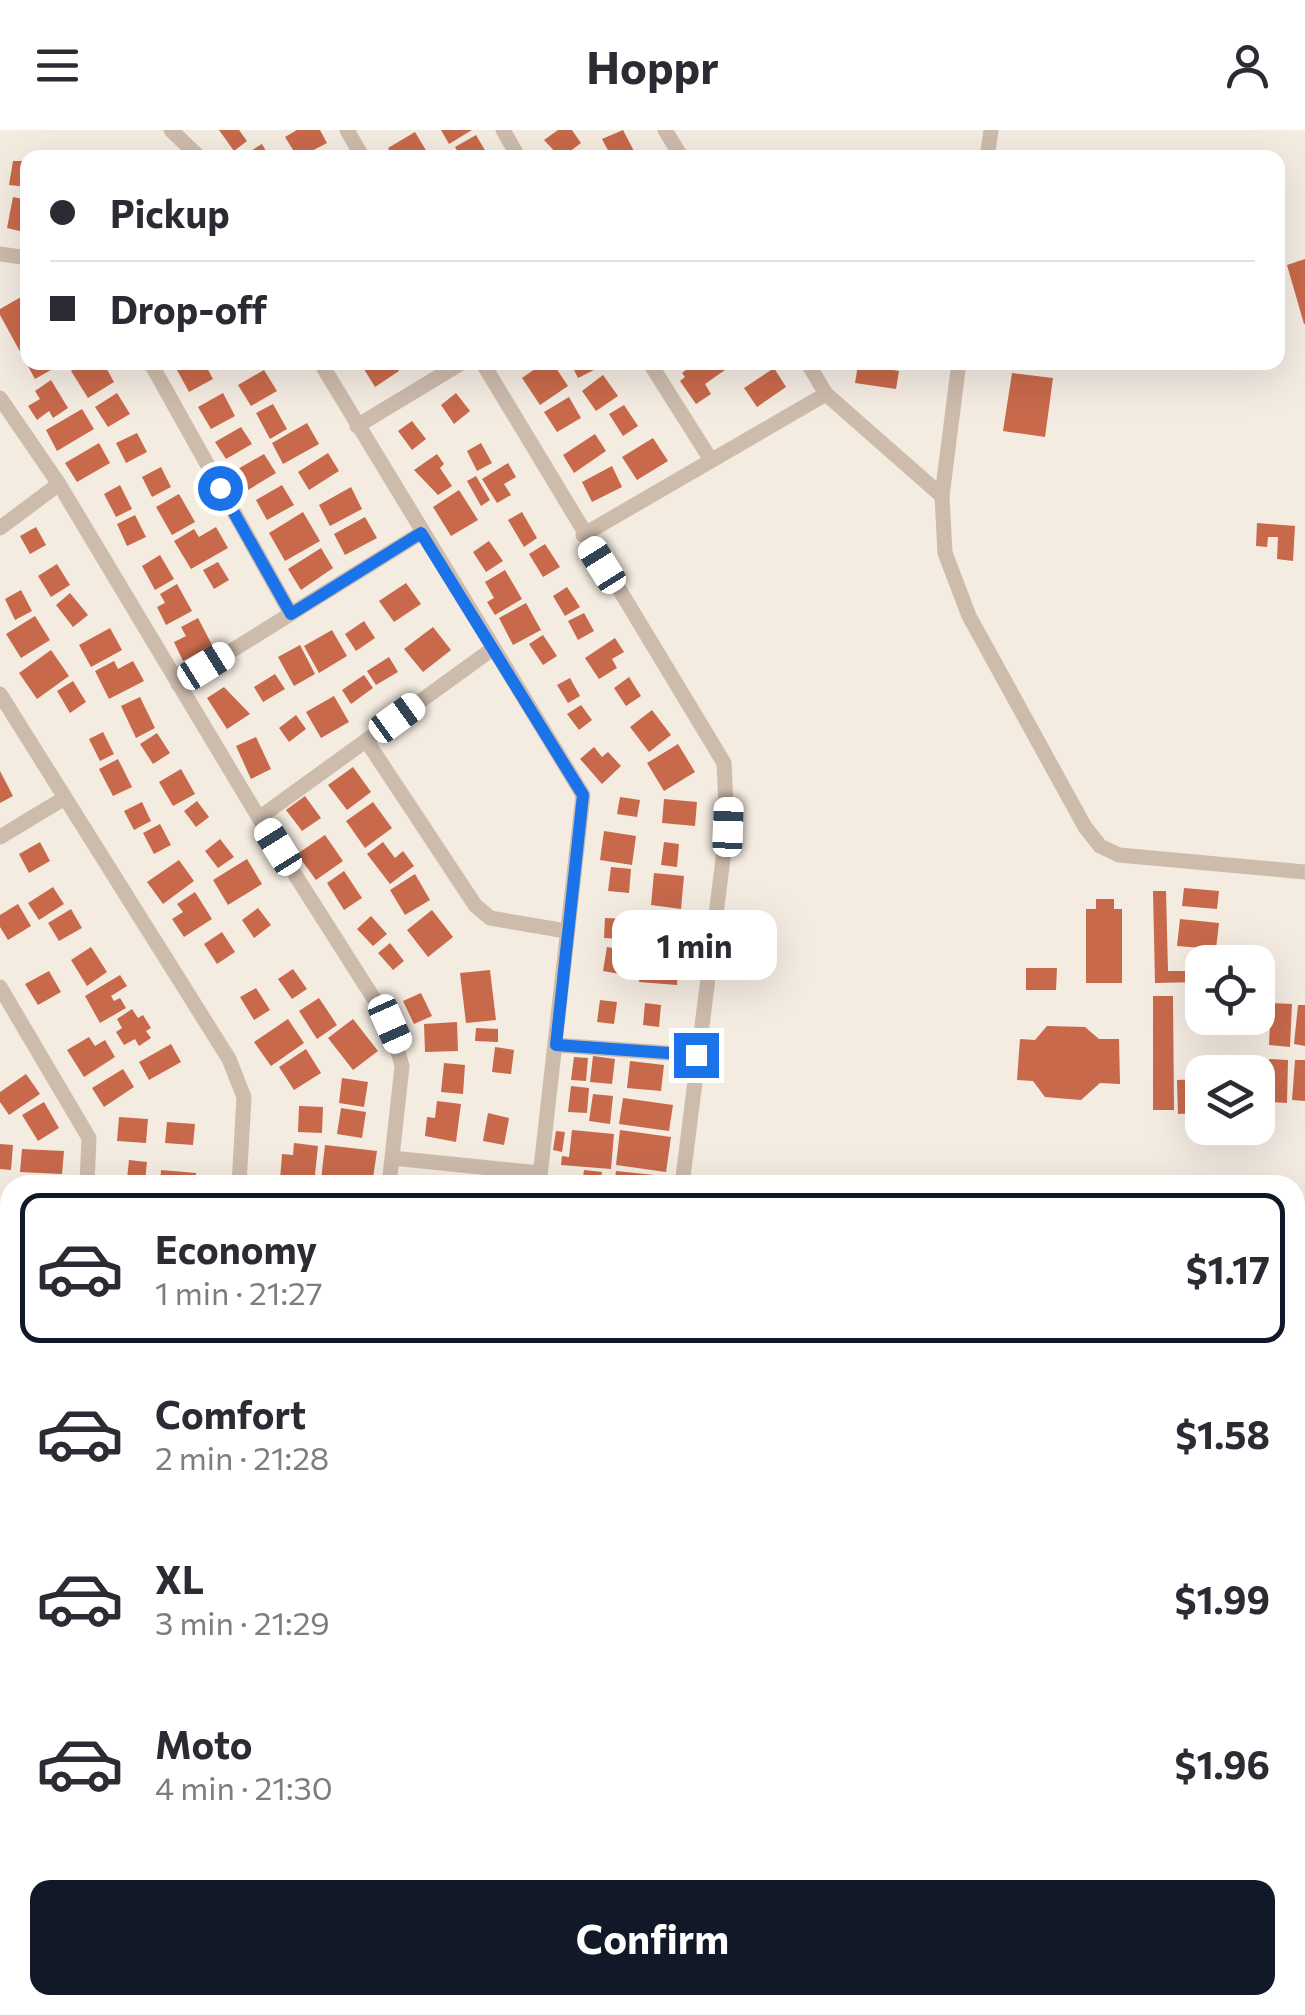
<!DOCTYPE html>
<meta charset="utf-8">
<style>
:root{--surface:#fff;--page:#f7f7f7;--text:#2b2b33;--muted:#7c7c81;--line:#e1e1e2;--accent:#111827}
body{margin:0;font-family:Commissioner,sans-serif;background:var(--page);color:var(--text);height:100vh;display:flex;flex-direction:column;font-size:38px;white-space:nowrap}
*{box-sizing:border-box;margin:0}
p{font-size:32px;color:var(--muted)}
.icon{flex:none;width:55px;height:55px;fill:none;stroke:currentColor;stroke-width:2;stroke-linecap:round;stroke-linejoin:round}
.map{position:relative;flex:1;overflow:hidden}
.side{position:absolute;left:0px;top:1045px;width:1305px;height:840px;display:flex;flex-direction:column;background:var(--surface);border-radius:30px 30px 0 0;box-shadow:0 10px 40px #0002}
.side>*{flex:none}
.banner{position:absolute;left:20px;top:20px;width:1265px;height:220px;border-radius:20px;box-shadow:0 10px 40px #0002;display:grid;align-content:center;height:220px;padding:0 30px;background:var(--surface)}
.fabs{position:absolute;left:1185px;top:815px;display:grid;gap:20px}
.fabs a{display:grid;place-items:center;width:90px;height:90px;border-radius:20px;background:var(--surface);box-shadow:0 10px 40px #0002;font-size:50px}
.end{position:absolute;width:45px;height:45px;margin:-22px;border:12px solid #1a73e8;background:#fff;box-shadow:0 0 0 5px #fff}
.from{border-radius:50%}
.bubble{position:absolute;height:70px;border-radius:20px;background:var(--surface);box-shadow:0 10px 40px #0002;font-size:32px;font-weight:700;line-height:70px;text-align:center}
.car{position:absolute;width:30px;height:60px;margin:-30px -15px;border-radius:12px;box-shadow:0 0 8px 2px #0007;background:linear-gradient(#fff 24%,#345 0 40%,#fff 0 76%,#345 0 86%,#fff 0)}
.banner b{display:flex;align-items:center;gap:35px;height:95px;font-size:38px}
.banner b+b{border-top:2px solid var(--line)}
.banner i{width:25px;height:25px;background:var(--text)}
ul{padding:18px 0 0;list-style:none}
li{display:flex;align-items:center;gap:30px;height:150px;margin:0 20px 15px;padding:0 10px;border:5px solid transparent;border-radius:20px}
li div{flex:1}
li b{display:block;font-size:38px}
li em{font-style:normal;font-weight:700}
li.current{border-color:var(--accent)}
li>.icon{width:90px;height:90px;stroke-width:1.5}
.action{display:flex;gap:20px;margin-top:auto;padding:20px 30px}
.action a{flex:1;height:115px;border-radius:20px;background:var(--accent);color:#fff;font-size:40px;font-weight:700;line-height:115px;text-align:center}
header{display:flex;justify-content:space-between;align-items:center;height:130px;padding:0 30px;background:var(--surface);font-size:45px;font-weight:700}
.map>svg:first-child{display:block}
.building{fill:#c8694b}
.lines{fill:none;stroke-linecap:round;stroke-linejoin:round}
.minor{stroke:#cdbbac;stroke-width:15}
.route{stroke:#1a73e8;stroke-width:12}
</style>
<header><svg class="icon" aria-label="menu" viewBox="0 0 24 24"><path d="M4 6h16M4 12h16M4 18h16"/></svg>Hoppr<svg class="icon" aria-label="person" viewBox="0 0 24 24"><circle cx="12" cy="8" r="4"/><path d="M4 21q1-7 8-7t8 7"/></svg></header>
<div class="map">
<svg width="1305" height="1885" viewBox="0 0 1305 1885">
<rect width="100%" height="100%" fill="#f4ebe1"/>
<path class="building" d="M219 0H239L247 11 234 21Z
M297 0H320L327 13 298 28 285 7Z
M441 0H472L449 14Z
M558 0H572L581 13 561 28 544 10Z
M623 0 635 23 612 28 602 9Z
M415 2 427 22 418 28H394L388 18Z
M476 5 486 22 461 28 455 17Z
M262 14 270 28H239Z
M13 31H28V57L9 55Z
M13 67 28 70V103L7 98Z
M1305 129V194H1304L1287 135Z
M28 163V232H65L35 249 0 185V179Z
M85 232H103L114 252 88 268 71 241Z
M192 232H204L213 249 189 262 177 240Z
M368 232H394L399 241 375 257 362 236Z
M545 232H552L568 256 540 275 522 248Z
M570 232H610L578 248Z
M696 232 702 237 719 232 725 240 705 254 711 264 696 274 680 251 685 247 682 243Z
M858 235 899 241 896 259 855 253Z
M774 238 786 257 757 277 744 258Z
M264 240 277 261 251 276 238 255Z
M1012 243 1053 248 1045 307 1003 301Z
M603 245 618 266 596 281 582 261Z
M51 250 68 278 53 288 49 281 37 290 28 276 40 269 35 261Z
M117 263 130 284 108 297 95 277Z
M223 263 235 286 211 299 198 277Z
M456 263 470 281 454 294 441 275Z
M569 267 581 288 557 302 544 282Z
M273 274 287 299 270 309 256 283Z
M624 275 638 296 623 306 609 284Z
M82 279 94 299 57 321 46 300Z
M412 291 426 309 412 320 398 301Z
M307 293 319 314 283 334 272 313Z
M241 297 252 314 226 329 215 312Z
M137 303 147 322 126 333 116 313Z
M595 304 606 321 574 343 563 325Z
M653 308 668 331 637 350 622 327Z
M99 313 110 333 77 352 65 333Z
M481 313 492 333 477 341 467 321Z
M328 323 339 341 309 360 298 342Z
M264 324 276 343 248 360 236 340Z
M437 324 444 334 440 338 452 356 438 365 414 340Z
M508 333 516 347 504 354 511 365 497 373 482 349Z
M612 336 622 357 592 372 582 352Z
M161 337 171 357 152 367 142 347Z
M476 346 490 370 481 376 467 351Z
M120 355 132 379 116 387 104 364Z
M282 355 294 375 267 390 256 370Z
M351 357 362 379 330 396 319 375Z
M459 360 478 390 451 406 433 377Z
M179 364 195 392 172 405 156 377Z
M303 382 320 411 285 431 269 403Z
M522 382 537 408 524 417 508 390Z
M135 385 146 407 127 416 117 394Z
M365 387 377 408 345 425 334 404Z
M1257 393 1295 396 1293 431 1277 429 1278 407H1268L1267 417 1256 416Z
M36 397 46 415 30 424 20 406Z
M216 397 228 418 191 439 174 411 194 399 199 407Z
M489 411 503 431 486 442 473 422Z
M545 414 560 437 543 447 529 424Z
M321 418 333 438 301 460 288 439Z
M160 425 174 449 155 460 142 436Z
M218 432 229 450 214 459 203 440Z
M57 434 70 455 51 467 38 446Z
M505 440 522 469 495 485 487 472 494 468 485 452Z
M406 453 421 474 394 492 379 471Z
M177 454 192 481 166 495 157 477 165 473 160 464Z
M567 457 580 477 565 486 553 466Z
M21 460 32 481 15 490 5 469Z
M70 463 88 485 73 497 56 475Z
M526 473 541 500 513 515 499 488Z
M584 483 594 501 578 510 568 491Z
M35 486 50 510 21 528 6 504Z
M198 488 212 515 183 531 174 512 186 506 181 497Z
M364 491 375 508 356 521 345 504Z
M433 497 451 520 423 542 404 519Z
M110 498 122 520 91 537 79 515Z
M332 500 347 526 319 543 304 516Z
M543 505 557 526 543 535 529 514Z
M615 508 624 522 612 529 617 538 599 549 585 528Z
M300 515 315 544 294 556 278 527Z
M51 520 69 546 37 569 19 543Z
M389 527 398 542 376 555 367 541Z
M114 531 118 539 133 531 144 551 109 569 95 541Z
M275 544 285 559 263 572 254 557Z
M364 545 373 558 351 574 342 560Z
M629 547 641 566 626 576 614 558Z
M570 548 580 566 568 573 557 555Z
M73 551 86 572 70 583 57 561Z
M224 557 250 584 227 599 207 568Z
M334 566 349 592 321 608 306 582Z
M140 567 155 598 136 608 121 576Z
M581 575 592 590 579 600 567 584Z
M652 580 671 605 649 622 630 597Z
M296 585 306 599 289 612 279 598Z
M103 602 114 624 100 631 89 609Z
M157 603 170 623 153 634 140 614Z
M256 607 271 639 251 649 236 616Z
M678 614 695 642 664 661 647 633Z
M594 617 602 627 608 622 621 636 602 654 580 629Z
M118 629 132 657 113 666 99 639Z
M353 637 371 662 347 680 328 655Z
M181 639 195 664 173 676 159 652Z
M0 641 13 666 0 673Z
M305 666 321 688 302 701 286 680Z
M620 667 640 670 637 687 617 684Z
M664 669 697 672 695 696 662 693Z
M197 671 209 687 196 697 184 681Z
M142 672 151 691 134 700 124 681Z
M373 672 392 698 365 718 346 691Z
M160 694 171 715 154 724 143 703Z
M604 701 636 706 632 735 600 730Z
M325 705 343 731 316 750 297 724Z
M220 709 234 727 218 738 205 721Z
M40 712 50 731 29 743 19 724Z
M383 712 395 728 403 721 414 736 390 754 367 724Z
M664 712 679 714 677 737 661 735Z
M247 729 262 754 228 775 213 750Z
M179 730 194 751 163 774 147 752Z
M611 737 631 739 629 763 608 761Z
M344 741 362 768 344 780 327 753Z
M654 743 684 746 681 779 651 775Z
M415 744 430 770 405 785 390 760Z
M53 757 64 774 39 790 28 773Z
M1184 758 1219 761 1217 779 1182 776Z
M1153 761H1166L1168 841H1202V852L1155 853Z
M195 762 212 789 184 807 172 789 183 782 177 774Z
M1096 769H1114V779H1122V853H1086V779H1096Z
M18 774 31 796 8 810 0 797V785Z
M258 778 271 795 254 808 242 790Z
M71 779 82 798 59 811 48 793Z
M432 780 453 807 428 827 407 800Z
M371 786 387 804 373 816 357 799Z
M605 788 624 789 622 809 604 808Z
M1180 789 1219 793 1216 819 1177 816Z
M652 790 682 792 680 817 650 815Z
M222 802 235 822 217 834 204 814Z
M390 813 404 831 393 840 378 823Z
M91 817 107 842 87 856 71 830Z
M607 817 624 820 620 844 603 841Z
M642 820 679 823 677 855 639 852Z
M1026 838H1057L1056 860H1026Z
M293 839 307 859 292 869 278 849Z
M490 840 496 890 466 893 460 843Z
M49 841 61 862 38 875 25 854Z
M120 845 127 856 111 866 114 871 120 868 126 878 100 893 85 866Z
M256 858 270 880 254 890 240 867Z
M421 863 432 886 414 894 403 871Z
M1153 866H1173L1174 980H1153Z
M319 868 337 895 317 909 299 881Z
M600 870 617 872 614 894 597 892Z
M645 873 661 875 659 897 643 895Z
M1271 873 1292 874 1290 917 1269 915Z
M1298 875H1305V916L1294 914Z
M132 879 138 888 143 885 151 898 146 901 151 908 139 916 135 909 124 915 116 902 122 898 117 889Z
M288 889 304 913 271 936 254 912Z
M353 889 378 921 353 940 328 908Z
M457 892 458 921 425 922 424 894Z
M1047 896 1085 897 1099 909H1119L1120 954 1100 953 1081 970 1045 967 1033 951 1017 950 1020 909 1035 910Z
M476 898 498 899V912L475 911Z
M89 907 95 916 105 910 115 927 84 947 67 920Z
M171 914 181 932 149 950 139 932Z
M495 917 514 920 511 944 492 942Z
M306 919 321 943 294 960 279 937Z
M593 926 615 929 612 954 590 952Z
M574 927 588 928 586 951 571 950Z
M1269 929 1288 930 1287 973 1268 972Z
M1295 930H1305V971L1292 970Z
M630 931 664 935 661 961 627 958Z
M444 933 465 935 463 964 441 962Z
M123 939 134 957 104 977 92 958Z
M26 944 40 964 9 985 0 972V962Z
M342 948 368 952 364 977 339 973Z
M1202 949V983L1178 984 1177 950Z
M571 956 589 958 587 983 568 982Z
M593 964 613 966 610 994 589 991Z
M623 968 673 975 669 1001 619 994Z
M437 971 461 974 456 1012 425 1006 427 987 435 988Z
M44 972 59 998 38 1011 22 985Z
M299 976 323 977 322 1003 298 1002Z
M341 978 366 982 362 1008 337 1004Z
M488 983 509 988 504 1015 483 1011Z
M119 987 148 989 146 1013 117 1011Z
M167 992 195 994 193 1015 165 1013Z
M572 1000 614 1004 611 1039 561 1035 562 1026 569 1027Z
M620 1000 671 1007 666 1042 616 1035Z
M556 1001 565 1002 562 1022 553 1020Z
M294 1013 318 1016 314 1054 280 1050 282 1024 293 1025Z
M0 1014 13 1015 11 1040 0 1039Z
M325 1015 377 1021 372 1055 321 1050Z
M22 1019 64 1021 62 1044 20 1042Z
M129 1030 147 1032 145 1051 127 1049Z
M161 1040 196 1043 195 1055H160Z
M584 1040 602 1042 600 1055H582Z
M616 1041 664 1046 663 1055H614Z
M0 1222 10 1223V1268L0 1267Z
M2 1313H10V1335L0 1333Z
M4 1389H10V1411L0 1410Z
M0 1426H10V1447H0Z
M0 1461 10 1462V1483H0Z
M10 1864V1875H43L38 1885H11L2 1880Z
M213 1875H242L241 1885H213Z
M1161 1876 1225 1882V1885H1160Z"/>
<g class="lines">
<path class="minor" d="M171 0 200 28
M347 0 363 28
M503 0 519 28
M665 0 682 28
M987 28 991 0
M0 124 28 128
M150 232 291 484
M320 232 583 665 539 1055
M482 232 724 633 727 697 682 1055
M649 232 711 330
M807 232 826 264 942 366
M959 232 942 366 945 423 969 486 1085 697 1100 716 1119 725 1305 742
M0 268 59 354 259 688 390 894 402 936 389 1055
M357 296 463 232
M0 398 59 354
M583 405 826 264
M178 554 421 403
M0 564 229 929 244 967 239 1055
M366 610 475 775 490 788 566 801
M259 688 491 520
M0 707 63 669
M0 857 89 1008 87 1055
M555 915 696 925
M392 1028 540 1043
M0 1149 10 1150
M0 1292H10
M0 1834 10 1813
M143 1885 148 1875"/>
</g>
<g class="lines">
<path class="route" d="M220 358 291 484 421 403 583 665 556 915 696 925"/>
</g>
</svg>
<div class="fabs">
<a><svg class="icon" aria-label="locate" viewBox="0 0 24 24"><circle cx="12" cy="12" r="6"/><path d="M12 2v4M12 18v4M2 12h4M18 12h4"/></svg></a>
<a><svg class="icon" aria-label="layers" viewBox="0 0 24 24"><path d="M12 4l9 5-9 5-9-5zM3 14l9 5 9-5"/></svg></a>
</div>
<i class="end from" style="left:220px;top:358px"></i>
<i class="end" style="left:696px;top:925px"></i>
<div class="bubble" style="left:612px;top:780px;width:165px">1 min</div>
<i class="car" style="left:602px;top:435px;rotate:328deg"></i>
<i class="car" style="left:206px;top:536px;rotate:58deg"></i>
<i class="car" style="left:397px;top:588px;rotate:54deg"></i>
<i class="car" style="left:728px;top:697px;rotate:2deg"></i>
<i class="car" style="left:278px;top:717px;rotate:328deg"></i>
<i class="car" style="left:390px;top:894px;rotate:156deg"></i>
<div class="banner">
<b><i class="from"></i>Pickup</b>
<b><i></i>Drop-off</b>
</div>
<section class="side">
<ul>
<li class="current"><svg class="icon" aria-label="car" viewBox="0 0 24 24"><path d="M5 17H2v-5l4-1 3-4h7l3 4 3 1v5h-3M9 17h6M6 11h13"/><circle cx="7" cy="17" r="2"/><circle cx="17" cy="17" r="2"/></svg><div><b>Economy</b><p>1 min · 21:27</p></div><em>$1.17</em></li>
<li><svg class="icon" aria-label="car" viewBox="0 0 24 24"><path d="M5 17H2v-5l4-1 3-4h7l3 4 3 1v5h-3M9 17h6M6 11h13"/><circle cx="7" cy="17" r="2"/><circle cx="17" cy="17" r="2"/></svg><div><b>Comfort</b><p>2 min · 21:28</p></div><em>$1.58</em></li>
<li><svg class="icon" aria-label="car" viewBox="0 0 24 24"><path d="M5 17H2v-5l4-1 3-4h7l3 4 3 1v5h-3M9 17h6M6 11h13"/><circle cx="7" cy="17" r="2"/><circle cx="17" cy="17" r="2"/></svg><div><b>XL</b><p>3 min · 21:29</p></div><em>$1.99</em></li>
<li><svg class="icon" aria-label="car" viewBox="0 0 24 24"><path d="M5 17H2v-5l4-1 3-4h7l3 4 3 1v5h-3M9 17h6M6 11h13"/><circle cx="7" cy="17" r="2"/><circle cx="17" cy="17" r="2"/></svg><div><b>Moto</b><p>4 min · 21:30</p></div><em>$1.96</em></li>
</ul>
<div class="action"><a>Confirm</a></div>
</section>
</div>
